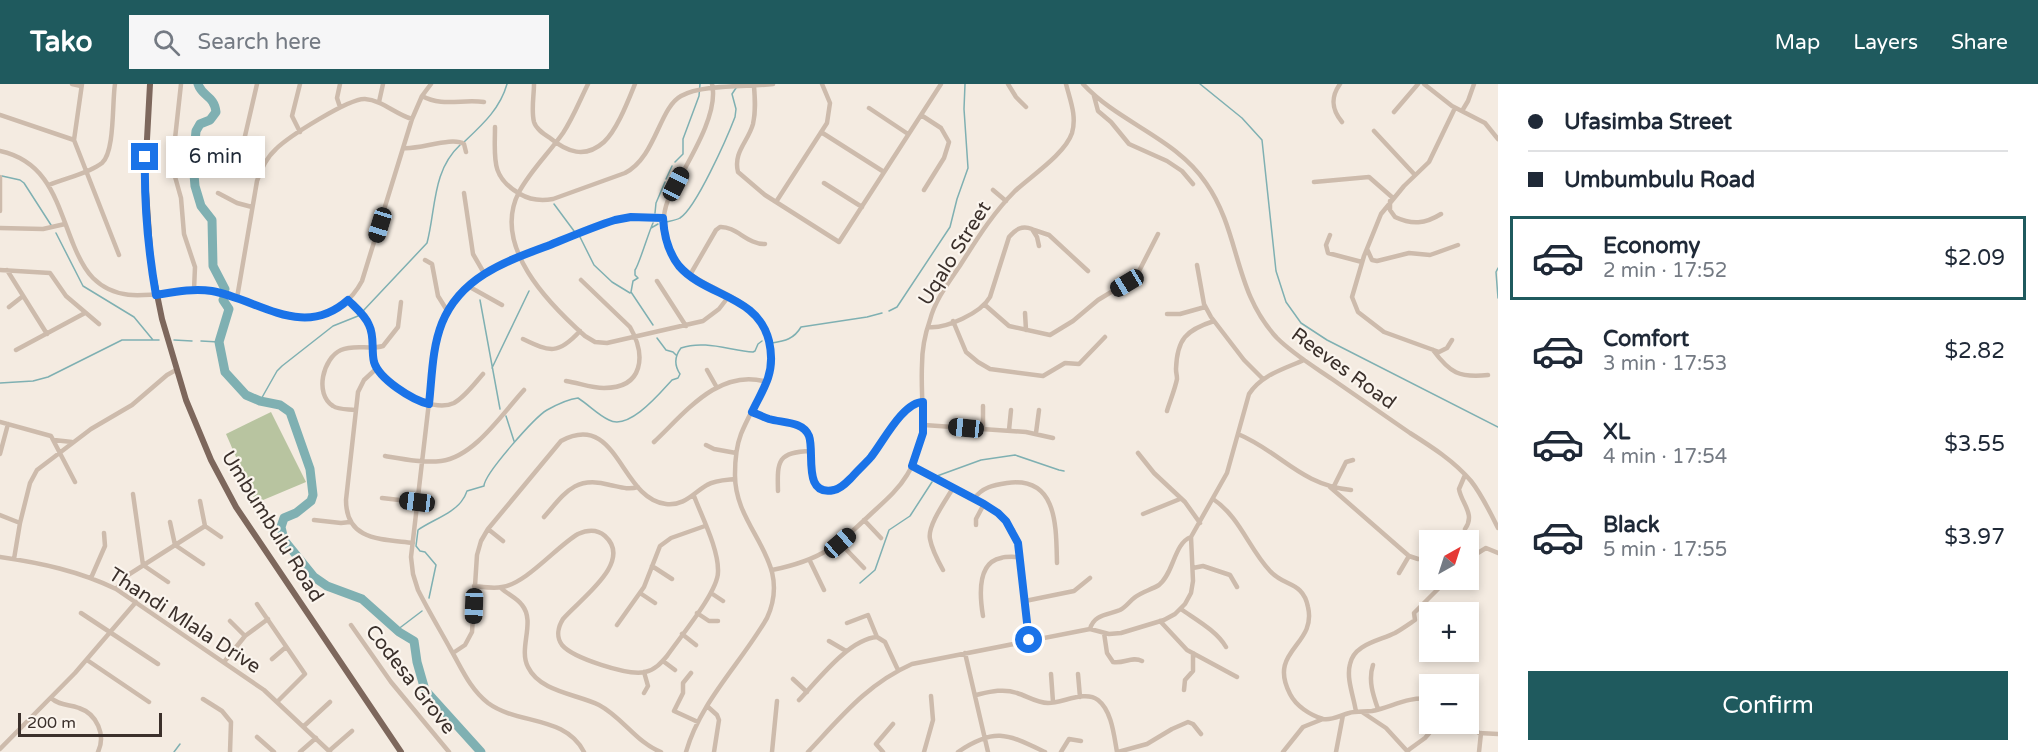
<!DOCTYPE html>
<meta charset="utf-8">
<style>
:root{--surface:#fff;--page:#f6f6f7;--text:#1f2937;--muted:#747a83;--line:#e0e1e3;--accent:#1f5a5e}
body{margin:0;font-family:"Varela Round",sans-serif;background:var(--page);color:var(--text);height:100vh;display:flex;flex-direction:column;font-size:22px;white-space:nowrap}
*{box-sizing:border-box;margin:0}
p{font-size:20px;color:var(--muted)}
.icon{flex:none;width:33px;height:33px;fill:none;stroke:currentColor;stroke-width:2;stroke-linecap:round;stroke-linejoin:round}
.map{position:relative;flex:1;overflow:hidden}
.sheet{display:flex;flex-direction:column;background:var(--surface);width:540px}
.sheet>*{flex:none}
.banner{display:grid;align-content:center;height:132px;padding:0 30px;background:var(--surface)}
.needle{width:39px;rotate:39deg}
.tools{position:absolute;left:1419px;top:446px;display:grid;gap:12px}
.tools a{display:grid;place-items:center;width:60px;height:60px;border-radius:0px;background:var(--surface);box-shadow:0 3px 9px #0003;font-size:30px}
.scale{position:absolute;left:18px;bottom:15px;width:144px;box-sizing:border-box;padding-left:6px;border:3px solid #3b302b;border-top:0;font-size:16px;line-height:21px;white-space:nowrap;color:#3b302b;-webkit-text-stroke:4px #fbf5ee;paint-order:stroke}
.end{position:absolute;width:27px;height:27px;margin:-14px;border:8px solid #1a73e8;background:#fff;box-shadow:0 0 0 3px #fff}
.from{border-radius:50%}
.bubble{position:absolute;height:42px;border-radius:0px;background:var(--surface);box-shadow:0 3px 9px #0003;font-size:20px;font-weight:600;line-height:42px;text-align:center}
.car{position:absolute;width:18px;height:36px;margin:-18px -9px;border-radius:8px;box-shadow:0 0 4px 2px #0007;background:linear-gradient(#222 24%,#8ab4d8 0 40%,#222 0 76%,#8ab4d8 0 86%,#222 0)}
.banner b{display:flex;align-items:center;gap:21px;height:57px;font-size:22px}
.banner b+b{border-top:2px solid var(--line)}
.banner i{width:15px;height:15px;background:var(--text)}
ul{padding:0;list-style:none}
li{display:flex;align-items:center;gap:18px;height:84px;margin:0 12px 9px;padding:0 18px;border:3px solid transparent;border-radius:0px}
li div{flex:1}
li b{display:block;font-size:22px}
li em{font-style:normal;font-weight:600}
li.selected{border-color:var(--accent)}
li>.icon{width:54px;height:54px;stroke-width:1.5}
.cta{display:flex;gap:12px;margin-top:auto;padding:12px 30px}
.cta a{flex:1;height:69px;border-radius:0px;background:var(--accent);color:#fff;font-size:24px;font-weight:600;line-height:69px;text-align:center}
header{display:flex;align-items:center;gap:36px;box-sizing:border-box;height:84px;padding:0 30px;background:var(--accent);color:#fff}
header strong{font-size:28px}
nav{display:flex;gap:33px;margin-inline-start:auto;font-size:21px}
.search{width:420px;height:54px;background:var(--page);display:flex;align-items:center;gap:15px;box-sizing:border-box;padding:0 21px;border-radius:0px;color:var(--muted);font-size:22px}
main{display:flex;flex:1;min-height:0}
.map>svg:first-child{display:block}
.pitch{fill:#b8c4a0}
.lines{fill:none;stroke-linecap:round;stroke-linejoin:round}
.stream{stroke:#7fb0b2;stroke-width:1.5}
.river{stroke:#7fb0b2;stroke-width:9}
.minor{stroke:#cdbbac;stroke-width:4.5}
.major{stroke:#7d675c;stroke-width:6}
.route{stroke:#1a73e8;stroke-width:8}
.labels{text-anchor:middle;stroke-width:4.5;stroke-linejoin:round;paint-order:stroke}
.street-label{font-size:20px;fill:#3b302b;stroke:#fbf5ee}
</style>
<header>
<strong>Tako</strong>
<div class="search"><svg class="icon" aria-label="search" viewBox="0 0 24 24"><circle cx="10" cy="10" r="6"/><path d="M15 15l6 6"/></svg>Search here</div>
<nav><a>Map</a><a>Layers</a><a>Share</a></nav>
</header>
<main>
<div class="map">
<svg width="1498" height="668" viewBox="0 0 1498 668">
<rect width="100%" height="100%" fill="#f4ebe1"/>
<path class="pitch" d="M271 328 306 398 256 419 226 350Z"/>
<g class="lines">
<path class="stream" d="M1200 0 1242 34 1262 56 1276 187 1286 218 1301 239 1327 256 1498 343
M464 58C482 41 500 25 507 0
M675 78 683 70V55L699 12 700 0
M2 92 20 96 24 99 51 141
M666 95 672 82
M554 120 574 147
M655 129 656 119 665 98
M666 138C670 137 677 136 680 134 696 124 727 54 735 33L736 25 732 10 736 4
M653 139C649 147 639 181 635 186V191L638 194 633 197 631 208 653 241
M651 144 658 140
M56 149 83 202 134 233 153 256
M580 153 594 181 612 198 630 209
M1498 184 1496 188 1498 214
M480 216 500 325
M363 227 427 159C436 125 432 87 460 61
M889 227 897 223 950 143 957 115 968 84 964 25 965 0
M657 254 666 266 673 268 676 271
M174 256 192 257
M201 257 219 258
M772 259C785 257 794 255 801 243L867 233 882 229
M492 284 529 207
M0 299 33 297 48 293 122 256H159
M260 317 277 287 282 282 333 242 358 232
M506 332 514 357
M937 392 981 376 1015 371 1059 386 1064 387
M860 499 875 486 889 446 910 432 932 398
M429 514 436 481 425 468 420 467 416 462 418 446C430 437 455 429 463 415 465 413 466 409 467 407L484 402C484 390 535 333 547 326 556 321 569 315 578 314 589 321 598 331 609 336 629 347 660 309 672 296L678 294 680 290C674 281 674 273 681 264 704 256 729 266 753 268L755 267 758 260 762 257
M397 546 422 527
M174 668 180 660"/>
<path class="river" d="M198 0C202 13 214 11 216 28L210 36 200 40 196 47 193 79 195 102 201 122 212 136 213 182 225 205
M223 216 229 225 219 258 225 288 246 311 260 317 280 321 290 328 310 385 313 411 311 417 296 429 284 434 281 443 284 456 314 493 327 502 362 515 399 548 414 557 417 578 425 606 481 668"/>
<path class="minor" d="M72 0 81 2
M82 0 74 56 119 171
M181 0 172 82 181 114 184 150 195 183 194 206
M257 0 242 65 248 78 260 87
M340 0 337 14 340 23
M534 0C534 12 531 26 534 38 536 45 544 50 550 54 567 68 585 75 604 58 617 46 628 17 635 0
M588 0C580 16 573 34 563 49 549 69 531 86 519 108 491 162 549 220 585 252L595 258 607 259 703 237 719 225 729 212
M1008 0 1016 13 1026 23
M1083 0C1119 39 1176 54 1206 99 1241 149 1233 207 1277 254 1293 270 1313 282 1332 295 1358 313 1384 331 1410 349 1432 363 1454 377 1471 397 1482 411 1490 428 1498 444
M1340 0C1330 14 1332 26 1342 38
M1424 0 1452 22 1485 39 1498 55
M754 2C755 15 756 27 753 40 748 58 733 68 738 88L765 111 839 158 941 0
M422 12C442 23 462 15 484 18
M1094 12 1098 27 1111 38 1129 60 1167 77 1182 87 1193 100
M379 18 383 0
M869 24 908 50
M1462 27 1468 17 1474 0
M1394 28 1418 0
M0 31 74 56
M921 31 941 44 949 58 944 74 924 106
M495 43C495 74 490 93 520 110 530 116 541 117 553 115L625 89C656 73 659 24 681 12 702 0 749 3 773 0
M1374 47 1415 91
M300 48 292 32 300 0
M821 48 884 88
M403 64C419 66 452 52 464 60L466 68
M0 67C50 78 57 121 74 162 79 174 84 185 93 194 125 226 168 203 207 207 243 210 275 238 312 234 334 231 352 216 362 197L412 35 422 12 431 0
M0 93V127
M1314 98 1369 93 1393 114
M824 99 862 123
M49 101C65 94 88 90 102 79 115 68 112 18 115 0
M993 106 1006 117
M218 109 237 119 252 123
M464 109 473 170 484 189
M1390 117V126L1395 133C1412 141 1425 140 1441 130
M776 118 827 39 830 19 822 0
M0 144 43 145 65 140
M1034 146 1049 151 1088 187
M1330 151 1326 161 1328 169 1362 178
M1367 165 1372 176 1377 177 1409 169 1430 171 1458 161
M425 176 432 180 438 212 448 228
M1197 181 1204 220 1211 233 1244 276 1263 295
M0 186 50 189 66 212 99 240
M7 186 47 250
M690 191 716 146 720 143C736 142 748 161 765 160
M657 197 686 242
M468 202 502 221
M237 214 257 97C261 85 266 74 276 65 288 53 349 14 365 15 382 16 395 30 412 35
M348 216C361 229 372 239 373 259 373 266 372 274 376 281 385 302 431 330 454 319 465 313 475 299 483 290
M985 221 1009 242 1050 251 1073 237 1098 216 1136 193 1158 150
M9 223 23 212
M1025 229 1026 246
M1167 230H1180L1205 223
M953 237 966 268 978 278 990 285 1043 292 1065 279 1079 280 1105 253
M928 243C946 245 981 229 990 213L1009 153C1016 145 1022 141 1032 145L1037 153 1039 162
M523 255C550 268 558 271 580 247
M1452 256 1447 264 1439 268 1384 248 1358 228 1352 213 1364 172 1381 130 1404 102 1429 78 1455 24
M16 266 85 229
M1433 266C1450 289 1459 294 1488 291
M377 284 364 296 358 308 346 416C346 457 381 455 413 459
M707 286 716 302
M566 297C579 299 591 304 604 304 644 304 646 271 630 243L581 196
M983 322V345
M355 326C348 325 339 326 333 322 314 310 323 274 341 266 354 260 370 266 383 262L398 243 401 218
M1167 327C1170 317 1175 305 1177 295 1177 290 1176 290 1176 285 1177 255 1186 246 1214 237
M752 328C757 330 763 333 769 335 782 339 803 337 809 352 815 368 803 413 834 406 841 405 847 398 852 393 859 386 865 380 871 373 883 358 903 318 923 318
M0 338 51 352 75 398
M924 341 1026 348 1053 354
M1009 346 1011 326
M1036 349 1039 326
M1238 350C1281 368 1300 401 1351 406
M54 356 72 358
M654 358C684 330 719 283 767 298
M706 361 714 365 736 369
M1138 369 1154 389 1185 418 1200 439
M0 370 8 340
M385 372C403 375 423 379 441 377 474 373 502 330 524 306
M912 382 998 429 1013 446 1019 466 1029 556
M1465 391 1459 405C1461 419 1476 430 1465 445
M1330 403 1409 472 1418 475H1430
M1333 404 1346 378 1353 376
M778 407C777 376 778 368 811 367
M133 410 143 481 168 498
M382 414 417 418
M974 415C982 403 994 401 1007 399 1058 392 1056 443 1057 479
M1213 415C1240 433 1249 465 1270 487 1284 503 1303 497 1308 523 1317 562 1267 566 1290 610 1296 622 1310 631 1323 635 1331 637 1341 631 1349 629 1356 627 1364 628 1372 627 1392 623 1408 612 1430 615
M200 417 205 442
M1143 430 1180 415
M0 431 20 439
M544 433C565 409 575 391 610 401 620 403 628 406 638 403
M314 436 341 439 350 438
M864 436 881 454
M170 438 175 461 203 480
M976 441V435L984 420
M205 442 221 453
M488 445 503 457
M840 459 864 484
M0 473C41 479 79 487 116 505L264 606 330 668
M14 475 20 439 30 399 37 386 91 345 132 321 167 291 176 286
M1468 475 1486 464 1498 469
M810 477 824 506
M652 482 672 495
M1193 484 1203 482 1230 491 1237 503
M772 486C822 476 837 462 873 428 885 417 898 406 907 391 930 356 920 320 922 281 922 265 925 250 930 236 935 216 949 198 961 180 977 155 993 129 1015 107 1031 92 1065 70 1072 49 1077 32 1070 16 1066 0
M943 486C938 477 932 466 930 455 927 442 946 416 953 404
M1399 489 1409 472
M91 494 105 462 104 449
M474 502C483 503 494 505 502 503 526 500 557 462 578 450 587 446 597 445 605 452 634 478 580 515 563 535 558 543 556 553 562 561 573 574 628 592 645 588 655 586 661 579 667 572 680 553 718 508 718 488 719 466 702 433 694 412
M501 504C507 510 517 514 522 521 536 538 518 564 528 583 540 608 577 610 599 621 622 633 637 659 661 668
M116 505 128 491 205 442
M640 509 655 519
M711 509 723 517
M1025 517 1074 507 1090 494
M257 520 305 590 278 617
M1181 525C1195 535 1217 547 1226 563
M81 529 158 580
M697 529 709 537H718
M983 532C980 514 976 479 1001 474 1007 472 1014 473 1020 473
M230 537 245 552
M1160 537 1187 566 1237 593
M847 539 868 531 877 553
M351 541 391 598 449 668
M617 541 644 503 660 462 671 454 705 442
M1090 545C1094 530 1108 531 1120 526 1126 523 1129 518 1134 514 1141 508 1151 506 1159 501 1174 489 1174 459 1191 453
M1104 549 1107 569 1113 578C1124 580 1132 572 1142 577
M682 550 696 561
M829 557 846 567
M453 569 465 561 472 548 477 471 481 457 488 445 561 357C618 326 620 415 666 420 685 422 693 409 707 401 715 396 725 396 735 395
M965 569 988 668
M272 575 286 563
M87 576 149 618
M663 577 675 586
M224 578 245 552 268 535
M1373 581C1368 596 1373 611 1378 625
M691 589 683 599V609L674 627 698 638
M1051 590 1053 618
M1078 590 1080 613
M793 595 807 608
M1184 606 1185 596 1193 587V569
M644 609 648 602 644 588
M976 611C989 608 1003 604 1017 609 1027 612 1037 619 1048 619 1063 619 1085 606 1098 616 1112 627 1114 652 1117 668
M51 614C60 622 68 620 79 624 97 630 106 651 98 668
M203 615 222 627 231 638 230 668
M799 616C818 596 849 555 877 553L885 558 898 586
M707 622 717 631 719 636 714 668
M1356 628C1354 613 1346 595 1350 580 1354 560 1379 557 1395 549 1402 545 1409 540 1415 536L1414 529 1448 495
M1362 628 1386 644 1408 668
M1467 639 1479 649 1498 650
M304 642 330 618
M257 653 274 668
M0 665 75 589 136 518
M329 667 352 647
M1407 667 1425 654 1438 639
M300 668 316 654
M584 668C565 631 518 641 488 619 470 605 462 585 451 566 440 546 428 526 418 506L413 490 411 473 434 275C445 201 483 187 546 162 569 153 591 143 615 136L631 133 663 134
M686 668C700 618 741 579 767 534 794 475 734 446 735 390 735 376 736 363 741 350 756 313 786 280 762 240 739 201 678 205 666 156 662 142 663 129 668 116 682 86 720 33 712 0
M772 668 777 617
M808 668C841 633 867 600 912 580L1090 545 1109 550 1121 549 1164 536 1175 530 1185 520 1191 509 1193 497 1191 453 1227 389 1249 310C1261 291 1284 285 1304 276
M883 668 876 660 893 640
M924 668 933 636 931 612
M958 668C995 643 1007 650 1045 668
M1061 668 1069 655 1081 657
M1118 668 1147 660 1172 645 1188 638 1193 640 1201 650
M1283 668 1303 643 1323 635
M1336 668 1343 631
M1479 668 1481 649"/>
<path class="major" d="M150 0 145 92 151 181 162 235 186 316 211 376 236 423 401 668"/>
</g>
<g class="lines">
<path class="route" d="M145 73C144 119 148 165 156 211 174 208 193 204 212 207 260 216 303 256 348 216 356 224 365 231 369 241 375 253 371 266 374 278 379 295 412 316 429 320 432 293 432 264 442 239 461 192 507 177 550 161 572 152 593 143 615 136L631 133 663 134C664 152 668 168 679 182 706 213 758 211 769 257 772 270 772 282 768 294 764 306 757 317 752 328 757 330 763 333 769 335 782 339 803 337 809 352 815 368 802 413 834 406 841 405 847 398 852 393 858 386 865 380 871 373 883 358 903 318 923 318V349L912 382 984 420 998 429 1006 437 1018 459 1029 556"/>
</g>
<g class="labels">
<g class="street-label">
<text transform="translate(954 169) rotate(-58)" y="7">Uqalo Street</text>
<text transform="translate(1344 284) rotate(36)" y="7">Reeves Road</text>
<text transform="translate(273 442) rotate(58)" y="7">Umbumbulu Road</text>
<text transform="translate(185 536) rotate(33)" y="7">Thandi Mlala Drive</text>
<text transform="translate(411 595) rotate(52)" y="7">Codesa Grove</text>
</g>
</g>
</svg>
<div class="tools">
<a><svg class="needle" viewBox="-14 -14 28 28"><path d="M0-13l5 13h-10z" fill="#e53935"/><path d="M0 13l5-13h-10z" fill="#747a83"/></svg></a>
<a>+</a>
<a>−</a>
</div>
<div class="scale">200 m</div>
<i class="end from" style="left:1029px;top:556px"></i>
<i class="end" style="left:145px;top:73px"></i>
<div class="bubble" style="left:166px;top:52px;width:99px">6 min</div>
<i class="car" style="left:676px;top:100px;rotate:27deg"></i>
<i class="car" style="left:380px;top:141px;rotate:197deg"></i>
<i class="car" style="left:1127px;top:199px;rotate:239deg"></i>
<i class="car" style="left:966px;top:344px;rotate:276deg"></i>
<i class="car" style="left:417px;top:418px;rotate:277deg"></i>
<i class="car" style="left:840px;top:459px;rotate:49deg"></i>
<i class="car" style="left:474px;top:522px;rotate:182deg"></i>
</div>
<section class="sheet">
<div class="banner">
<b><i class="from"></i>Ufasimba Street</b>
<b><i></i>Umbumbulu Road</b>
</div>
<ul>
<li class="selected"><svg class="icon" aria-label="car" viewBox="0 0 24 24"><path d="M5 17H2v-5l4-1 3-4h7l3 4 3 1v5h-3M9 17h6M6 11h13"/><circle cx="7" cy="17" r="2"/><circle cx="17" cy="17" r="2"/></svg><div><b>Economy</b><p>2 min · 17:52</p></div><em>$2.09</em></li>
<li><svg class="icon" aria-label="car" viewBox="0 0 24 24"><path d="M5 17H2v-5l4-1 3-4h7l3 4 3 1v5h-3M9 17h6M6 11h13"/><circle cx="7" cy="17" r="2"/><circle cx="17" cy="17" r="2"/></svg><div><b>Comfort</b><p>3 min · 17:53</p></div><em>$2.82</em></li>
<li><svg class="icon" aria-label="car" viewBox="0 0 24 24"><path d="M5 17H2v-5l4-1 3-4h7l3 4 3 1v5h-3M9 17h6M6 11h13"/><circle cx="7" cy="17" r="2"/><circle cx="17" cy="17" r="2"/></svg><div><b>XL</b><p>4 min · 17:54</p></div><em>$3.55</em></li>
<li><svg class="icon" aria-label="car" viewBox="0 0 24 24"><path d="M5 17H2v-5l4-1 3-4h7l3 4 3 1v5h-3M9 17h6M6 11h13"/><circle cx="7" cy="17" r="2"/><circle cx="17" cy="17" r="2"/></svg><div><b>Black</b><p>5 min · 17:55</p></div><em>$3.97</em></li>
</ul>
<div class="cta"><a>Confirm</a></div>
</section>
</main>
